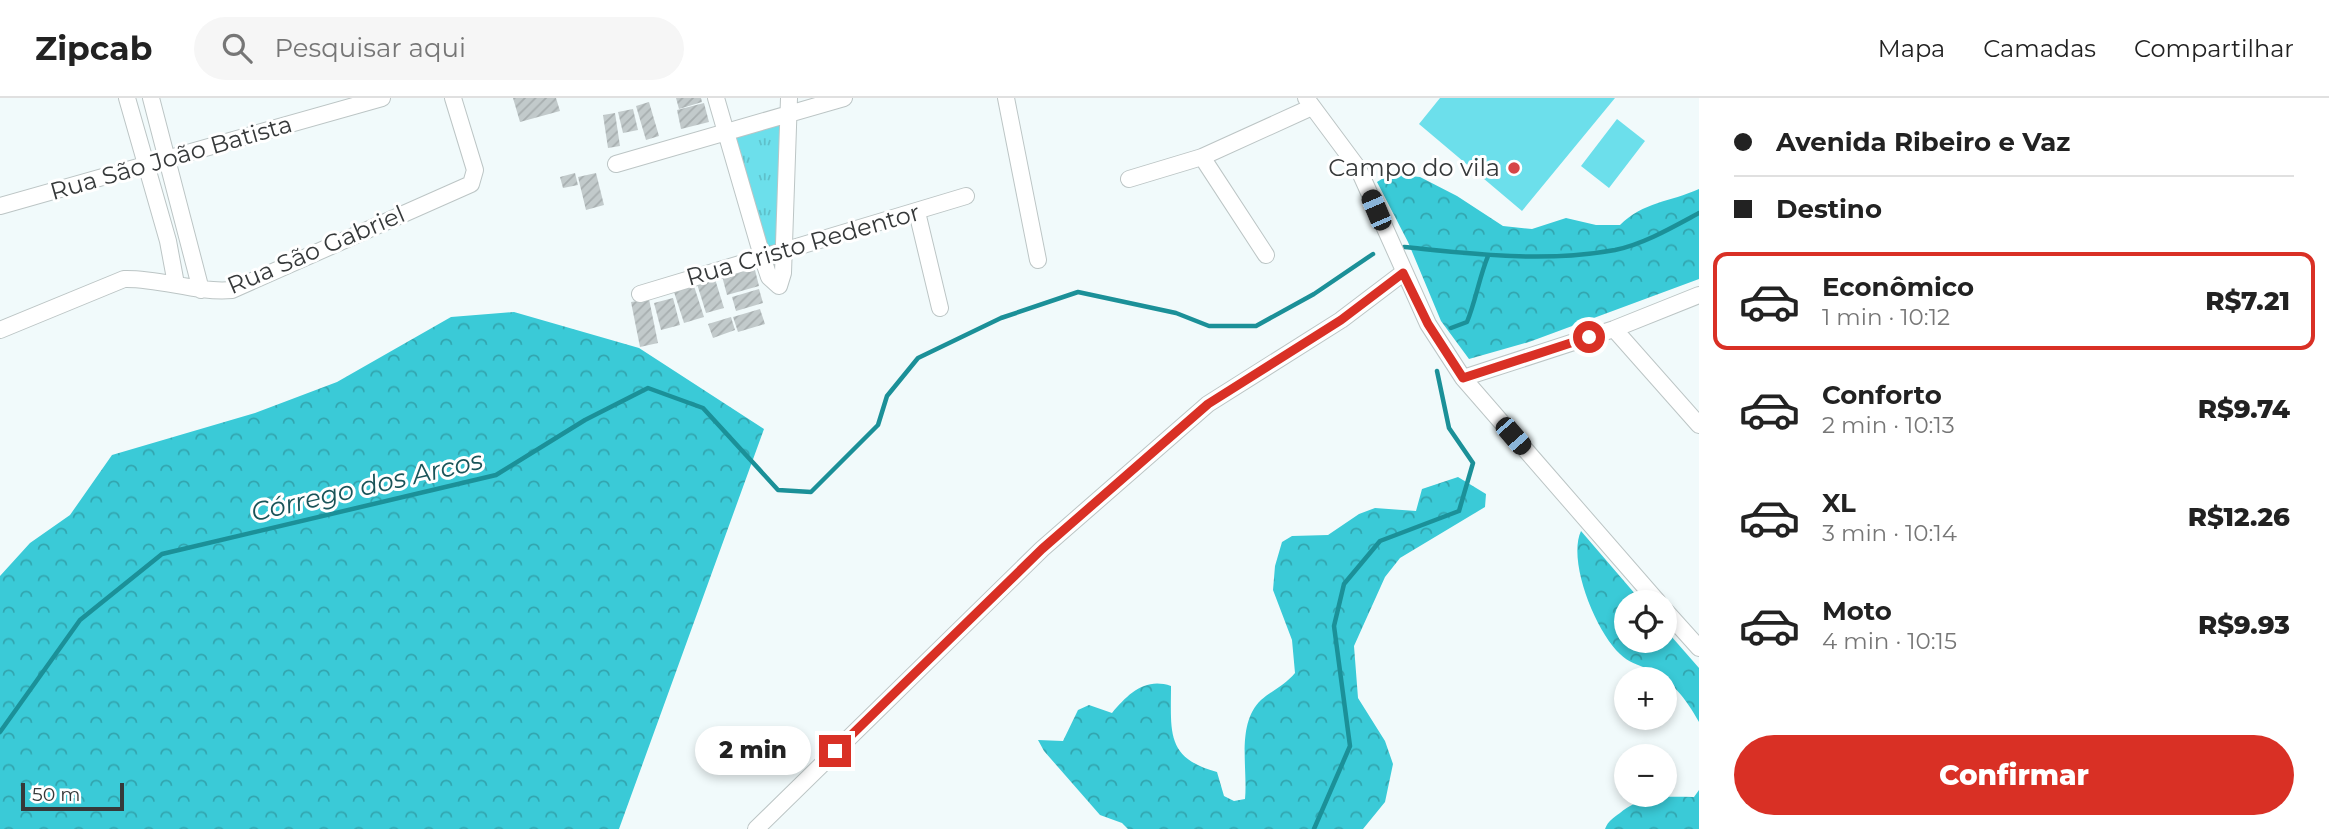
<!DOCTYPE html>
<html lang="pt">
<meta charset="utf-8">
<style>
:root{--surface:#fff;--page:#f6f6f6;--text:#222;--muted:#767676;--line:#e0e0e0;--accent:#d93025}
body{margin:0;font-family:Montserrat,sans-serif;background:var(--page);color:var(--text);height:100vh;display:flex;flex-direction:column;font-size:26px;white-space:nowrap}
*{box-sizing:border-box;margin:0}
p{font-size:23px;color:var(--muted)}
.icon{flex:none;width:38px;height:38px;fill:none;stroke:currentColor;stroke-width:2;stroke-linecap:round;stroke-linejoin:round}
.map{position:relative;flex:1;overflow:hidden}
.sheet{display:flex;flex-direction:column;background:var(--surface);width:630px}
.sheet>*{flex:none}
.guide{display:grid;align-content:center;height:154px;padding:0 35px;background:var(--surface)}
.tools{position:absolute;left:1614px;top:492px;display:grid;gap:14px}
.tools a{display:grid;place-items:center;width:63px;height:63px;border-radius:50%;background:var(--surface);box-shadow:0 4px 10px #0003;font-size:35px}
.scale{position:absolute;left:21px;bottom:18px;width:103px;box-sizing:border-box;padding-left:7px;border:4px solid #36393a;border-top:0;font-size:19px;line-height:24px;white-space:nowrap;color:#36393a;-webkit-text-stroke:5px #fff;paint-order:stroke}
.end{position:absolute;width:32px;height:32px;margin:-16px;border:9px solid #d93025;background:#fff;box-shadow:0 0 0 4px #fff}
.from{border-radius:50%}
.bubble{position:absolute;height:49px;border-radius:24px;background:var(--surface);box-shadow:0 4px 10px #0003;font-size:23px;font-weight:800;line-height:49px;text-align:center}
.car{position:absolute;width:21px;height:42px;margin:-21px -10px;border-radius:9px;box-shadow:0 0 5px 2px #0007;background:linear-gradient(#222 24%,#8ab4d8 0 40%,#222 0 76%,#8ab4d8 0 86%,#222 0)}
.guide b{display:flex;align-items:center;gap:24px;height:66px;font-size:26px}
.guide b+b{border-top:2px solid var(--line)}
.guide i{width:18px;height:18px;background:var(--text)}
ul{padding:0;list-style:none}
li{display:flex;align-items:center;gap:21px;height:98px;margin:0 14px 10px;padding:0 21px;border:4px solid transparent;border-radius:14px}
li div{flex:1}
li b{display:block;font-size:26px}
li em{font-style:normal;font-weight:800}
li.current{border-color:var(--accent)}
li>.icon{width:63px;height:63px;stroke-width:1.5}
.cta{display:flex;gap:14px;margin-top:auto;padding:14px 35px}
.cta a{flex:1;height:80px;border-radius:42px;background:var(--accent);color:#fff;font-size:28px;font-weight:800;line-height:80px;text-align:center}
header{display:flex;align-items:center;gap:42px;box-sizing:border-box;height:98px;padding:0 35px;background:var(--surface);border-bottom:2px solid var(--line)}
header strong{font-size:33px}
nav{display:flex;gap:38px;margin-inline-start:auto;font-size:24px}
.search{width:490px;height:63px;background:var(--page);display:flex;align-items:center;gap:18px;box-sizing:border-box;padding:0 24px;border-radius:38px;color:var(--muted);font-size:26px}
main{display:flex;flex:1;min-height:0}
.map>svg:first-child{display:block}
.grass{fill:url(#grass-tufts)}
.forest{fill:url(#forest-crowns)}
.pitch{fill:#6cdfeb}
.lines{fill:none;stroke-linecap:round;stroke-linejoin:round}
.stream{stroke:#1b9098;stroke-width:4.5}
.building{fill:url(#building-hatch)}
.minor-casing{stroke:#bcc5c5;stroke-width:18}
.minor{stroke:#fff;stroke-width:16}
.route{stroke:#d93025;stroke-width:9}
.poi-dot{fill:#d64648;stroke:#fff;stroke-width:2.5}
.labels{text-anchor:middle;stroke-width:6;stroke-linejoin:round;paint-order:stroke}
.street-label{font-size:24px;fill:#36393a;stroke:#fff}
.poi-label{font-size:24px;fill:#36393a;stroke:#fff;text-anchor:end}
.water-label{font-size:26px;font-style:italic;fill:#195459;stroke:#fff}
</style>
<header>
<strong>Zipcab</strong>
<div class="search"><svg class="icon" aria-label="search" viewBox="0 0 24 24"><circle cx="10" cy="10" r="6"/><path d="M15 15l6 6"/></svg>Pesquisar aqui</div>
<nav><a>Mapa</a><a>Camadas</a><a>Compartilhar</a></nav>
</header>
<main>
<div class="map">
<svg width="1699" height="731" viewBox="0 0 1699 731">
<defs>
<pattern id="grass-tufts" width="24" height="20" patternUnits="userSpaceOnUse" patternTransform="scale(1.75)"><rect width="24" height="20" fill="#6cdfeb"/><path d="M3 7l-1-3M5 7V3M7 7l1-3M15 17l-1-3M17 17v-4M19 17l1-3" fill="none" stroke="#5ec0ca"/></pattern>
<pattern id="forest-crowns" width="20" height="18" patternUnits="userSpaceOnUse" patternTransform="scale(1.75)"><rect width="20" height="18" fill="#3acad7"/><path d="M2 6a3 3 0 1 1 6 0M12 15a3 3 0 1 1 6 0" fill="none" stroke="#32a5af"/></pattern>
<pattern id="building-hatch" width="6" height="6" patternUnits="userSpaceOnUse" patternTransform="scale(1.75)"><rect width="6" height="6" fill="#c2cacb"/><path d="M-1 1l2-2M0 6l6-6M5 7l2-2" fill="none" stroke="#a7aeaf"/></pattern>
</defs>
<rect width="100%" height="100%" fill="#f1fafb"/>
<path class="grass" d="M783 25 779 149 765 151 733 38Z"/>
<path class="forest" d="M1390 76 1420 79 1457 98 1503 128 1532 131 1566 120 1596 127H1620C1643 104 1670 104 1699 91V181L1529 244 1469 261 1441 223 1408 144 1377 84Z
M514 214 639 250 764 331 619 731H0V478L30 445 70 417 112 357 255 315 337 284 451 219Z
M1458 379 1486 396 1485 409 1400 460 1385 479 1354 548 1358 600 1385 643 1393 666 1385 704 1363 731H1128L1122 725 1100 717 1044 653 1038 642 1063 643 1078 612 1089 607 1112 615C1128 596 1145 579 1171 588 1171 635 1166 660 1217 674L1224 698 1234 703 1245 701C1248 670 1236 626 1261 602 1273 592 1285 587 1295 575L1292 542 1273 492 1275 468 1282 444 1292 438 1328 437 1359 416 1375 410 1416 413 1422 391Z
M1581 433 1642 504H1626V542H1664V530L1699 570V624C1686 601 1673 583 1648 571 1638 567 1628 564 1620 556 1596 534 1567 463 1581 433Z
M1699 692V731H1605C1608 723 1613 720 1620 715 1644 696 1665 699 1694 699Z"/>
<path class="pitch" d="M1440 0H1615L1522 113 1419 26Z
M1617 21 1645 43 1609 90 1581 68Z"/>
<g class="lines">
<path class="stream" d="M1404 149C1475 156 1544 165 1615 152 1644 146 1673 129 1699 115
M1451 230 1467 224C1476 202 1479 180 1488 158
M0 634 80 522 162 456 496 377 585 322 648 290 703 310 778 392 811 394 878 327 887 298 918 260 1001 220 1078 194 1176 215 1209 228H1256L1314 196 1373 156
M1314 731 1350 648 1334 528 1344 486 1380 443 1459 413 1473 365 1449 330 1437 273"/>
</g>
<path class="building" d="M513 0H556L560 13 520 24Z
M676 0H701L702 4 679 11Z
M649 4 659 38 646 42 636 8Z
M704 5 709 24 681 31 677 12Z
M633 11 638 32 623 35 618 14Z
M615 15 620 48 608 50 603 17Z
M575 75 578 87 563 90 560 79Z
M596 75 604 107 586 112 578 79Z
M754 168 759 188 727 197 722 178Z
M715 181 724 210 706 215 697 186Z
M694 188 704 219 684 225 674 194Z
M759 191 763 205 736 213 732 199Z
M673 200 680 227 661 232 654 205Z
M649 201 658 245 640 249 631 204Z
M760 211 765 226 738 234 733 219Z
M731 219 735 232 713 240 708 226Z"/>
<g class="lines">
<defs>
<path id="minor" d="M127 0 168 143 176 186
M151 0 201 192
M716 0 762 158 769 179 779 188 783 175 789 0
M1006 0 1038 162
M1306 0 1358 70 1428 226 1463 280 1658 504
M1202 59 1266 157
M616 66 844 0
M1129 81 1202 59 1312 9
M0 108 382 0
M917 114 940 210
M640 196 966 98
M1614 231 1699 327
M0 232 124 181C161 180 195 195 232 192L471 86 475 72 453 0
M1463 280 1614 231 1699 197
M1664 511 1699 550
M756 731 1042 451 1208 306 1341 222 1403 175"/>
</defs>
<use href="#minor" class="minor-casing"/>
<use href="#minor" class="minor"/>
</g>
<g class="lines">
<path class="route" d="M835 653 1042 451 1208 306 1341 222 1403 175 1428 226 1463 280 1589 239"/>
</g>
<circle class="poi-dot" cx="1514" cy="70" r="7"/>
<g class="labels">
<g class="street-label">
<text transform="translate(171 60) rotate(-16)" y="8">Rua São João Batista</text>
<text transform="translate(803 147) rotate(-16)" y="8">Rua Cristo Redentor</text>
<text transform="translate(316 152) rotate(-23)" y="8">Rua São Gabriel</text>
</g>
<g class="poi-label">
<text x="1500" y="78">Campo do vila</text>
</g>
<g class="water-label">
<text transform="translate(367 388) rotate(-13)" y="9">Córrego dos Arcos</text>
</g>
</g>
</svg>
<div class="tools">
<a><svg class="icon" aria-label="locate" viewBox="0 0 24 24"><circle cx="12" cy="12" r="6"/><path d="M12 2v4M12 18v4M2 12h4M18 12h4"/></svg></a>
<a>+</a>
<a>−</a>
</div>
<div class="scale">50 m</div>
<i class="end from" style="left:1589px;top:239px"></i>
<i class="end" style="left:835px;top:653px"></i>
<div class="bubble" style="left:695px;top:628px;width:116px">2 min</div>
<i class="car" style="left:1376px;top:112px;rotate:337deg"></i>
<i class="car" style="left:1513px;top:338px;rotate:139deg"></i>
</div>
<section class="sheet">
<div class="guide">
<b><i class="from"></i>Avenida Ribeiro e Vaz</b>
<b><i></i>Destino</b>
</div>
<ul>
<li class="current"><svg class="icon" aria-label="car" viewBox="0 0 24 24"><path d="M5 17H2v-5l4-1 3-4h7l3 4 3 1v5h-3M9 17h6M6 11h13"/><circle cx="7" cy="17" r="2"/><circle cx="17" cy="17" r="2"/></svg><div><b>Econômico</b><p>1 min · 10:12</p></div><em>R$7.21</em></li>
<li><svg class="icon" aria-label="car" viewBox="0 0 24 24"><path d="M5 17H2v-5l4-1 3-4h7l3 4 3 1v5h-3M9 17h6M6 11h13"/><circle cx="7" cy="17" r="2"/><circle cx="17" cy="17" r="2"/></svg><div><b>Conforto</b><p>2 min · 10:13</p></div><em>R$9.74</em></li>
<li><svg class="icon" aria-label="car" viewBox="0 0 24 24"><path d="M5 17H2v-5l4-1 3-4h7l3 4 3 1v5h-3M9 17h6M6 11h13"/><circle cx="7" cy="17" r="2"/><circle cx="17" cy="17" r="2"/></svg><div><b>XL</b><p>3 min · 10:14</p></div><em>R$12.26</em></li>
<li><svg class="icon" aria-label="car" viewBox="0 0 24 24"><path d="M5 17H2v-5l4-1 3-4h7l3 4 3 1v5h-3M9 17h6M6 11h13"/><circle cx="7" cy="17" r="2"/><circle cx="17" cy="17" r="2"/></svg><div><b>Moto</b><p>4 min · 10:15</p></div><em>R$9.93</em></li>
</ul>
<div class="cta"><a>Confirmar</a></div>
</section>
</main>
